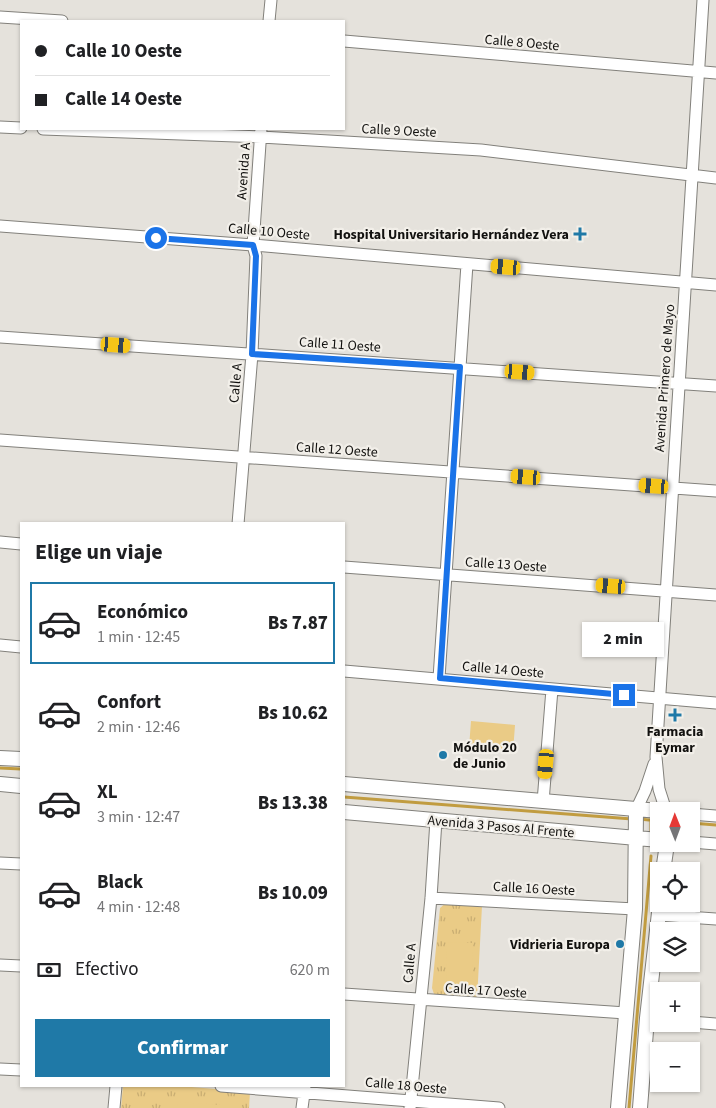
<!DOCTYPE html>
<html lang="es">
<meta charset="utf-8">
<style>
:root{--surface:#fff;--page:#f2f2f2;--text:#202124;--muted:#757577;--line:#e0e0e0;--accent:#1f79a7}
body{margin:0;font-family:"Source Sans 3",sans-serif;background:var(--page);color:var(--text);height:100vh;display:flex;flex-direction:column;font-size:19px;white-space:nowrap}
*{box-sizing:border-box;margin:0}
p{font-size:16px;color:var(--muted)}
.icon{flex:none;width:28px;height:28px;fill:none;stroke:currentColor;stroke-width:2;stroke-linecap:round;stroke-linejoin:round}
.map{position:relative;flex:1;overflow:hidden}
.drawer{position:absolute;left:20px;top:522px;width:325px;height:565px;display:flex;flex-direction:column;background:var(--surface);border-radius:0px;box-shadow:0 1px 4px #0004}
.drawer>*{flex:none}
.guide{position:absolute;left:20px;top:20px;width:325px;height:110px;border-radius:0px;box-shadow:0 1px 4px #0004;display:grid;align-content:center;height:110px;padding:0 15px;background:var(--surface)}
.needle{width:32px;rotate:359deg}
.controls{position:absolute;left:650px;top:802px;display:grid;gap:10px}
.controls a{display:grid;place-items:center;width:50px;height:50px;border-radius:0px;background:var(--surface);box-shadow:0 1px 4px #0004;font-size:25px}
.end{position:absolute;width:22px;height:22px;margin:-11px;border:6px solid #1a73e8;background:#fff;box-shadow:0 0 0 2px #fff}
.from{border-radius:50%}
.bubble{position:absolute;height:35px;border-radius:0px;background:var(--surface);box-shadow:0 1px 4px #0004;font-size:16px;font-weight:800;line-height:35px;text-align:center}
.car{position:absolute;width:15px;height:30px;margin:-15px -8px;border-radius:6px;box-shadow:0 0 4px 1px #0007;background:linear-gradient(#f5c518 24%,#345 0 40%,#f5c518 0 76%,#345 0 86%,#f5c518 0)}
.guide b{display:flex;align-items:center;gap:18px;height:48px;font-size:19px}
.guide b+b{border-top:1px solid var(--line)}
.guide i{width:12px;height:12px;background:var(--text)}
ul{padding:0;list-style:none}
li{display:flex;align-items:center;gap:15px;height:82px;margin:0 10px 8px;padding:0 5px;border:2px solid transparent;border-radius:0px}
li div{flex:1}
li b{display:block;font-size:19px}
li em{font-style:normal;font-weight:800}
li.current{border-color:var(--accent)}
li>.icon{width:45px;height:45px;stroke-width:1.5}
h2{padding:0 15px;font-size:22px;line-height:60px}
.pay{display:flex;align-items:center;gap:12px;height:55px;padding:0 15px;font-size:19px}
.pay p{margin-inline-start:auto}
.button{display:flex;gap:10px;margin-top:auto;padding:10px 15px}
.button a{flex:1;height:58px;border-radius:0px;background:var(--accent);color:#fff;font-size:20px;font-weight:800;line-height:58px;text-align:center}
.map>svg:first-child{display:block}
.grass{fill:url(#grass-tufts)}
.garden{fill:#eacb86}
.lines{fill:none;stroke-linecap:round;stroke-linejoin:round}
.stream{stroke:#c19c40;stroke-width:3}
.minor-casing{stroke:#82807b;stroke-width:13}
.major-casing{stroke:#82807b;stroke-width:16}
.minor{stroke:#fff;stroke-width:11}
.major{stroke:#fff;stroke-width:14}
.route{stroke:#1a73e8;stroke-width:6}
.poi-dot{fill:#1f79a7;stroke:#f2efe9;stroke-width:2}
.labels{text-anchor:middle;stroke-width:4.5;stroke-linejoin:round;paint-order:stroke}
.street-label{font-size:14px;fill:#12110f;stroke:#f2efe9}
.poi-label{font-size:14px;font-weight:bold;fill:#12110f;stroke:#f2efe9;text-anchor:end}
</style>
<div class="map">
<svg width="716" height="1108" viewBox="0 0 716 1108">
<defs>
<pattern id="grass-tufts" width="24" height="20" patternUnits="userSpaceOnUse" patternTransform="scale(1.25)"><rect width="24" height="20" fill="#eacb86"/><path d="M3 7l-1-3M5 7V3M7 7l1-3M15 17l-1-3M17 17v-4M19 17l1-3" fill="none" stroke="#c8ad72"/></pattern>
</defs>
<rect width="100%" height="100%" fill="#e5e2dc"/>
<path class="grass" d="M447 902 482 906 477 1000 439 996 434 994 432 988 440 908Z
M123 1086H180L250 1092 249 1108H121Z"/>
<path class="garden" d="M471 721 515 725 513 752 469 748Z
M447 942 473 943 472 989 446 988Z
M178 1102 222 1105V1108H177Z"/>
<g class="lines">
<path class="stream" d="M0 768 21 769
M344 797 632 819
M639 819 659 821
M651 820V834
M691 823 716 825
M629 1108 651 856"/>
<defs>
<path id="minor" d="M0 17 62 21
M269 21 271 0
M344 41 716 73
M0 127 21 128
M43 129 261 137 481 150 716 178
M0 226 253 245 716 285
M0 337 716 386
M0 440 716 491
M238 524 252 354 256 256 253 245 261 129
M0 542 21 544
M344 567 716 595
M0 645 21 647
M344 671 716 703
M439 678 467 264
M543 802 552 689
M636 810 645 791 654 764
M666 811 659 789 656 757 703 0
M691 814 716 816
M691 842 716 844
M0 863 21 864
M431 898 635 909
M658 915 716 919
M0 965 21 966
M344 994 626 1013
M647 1018 659 1019
M691 1022 716 1024
M0 1069 21 1070
M221 1086 499 1108
M114 1108 116 1086
M302 1108 305 1086
M410 1108 431 898 436 820"/>
<path id="major" d="M0 758 21 759
M0 784 21 786
M344 784 659 811
M344 812 659 840
M663 871 667 844
M618 1108 635 909 636 810
M640 1108 647 1018 660 904"/>
</defs>
<use href="#minor" class="minor-casing"/>
<use href="#major" class="major-casing"/>
<use href="#minor" class="minor"/>
<use href="#major" class="major"/>
</g>
<g class="lines">
<path class="route" d="M156 238 253 245 256 256 252 354 460 367 440 678 624 695"/>
</g>
<g class="poi-dot">
<path d="M577.5 226.5h5v5h5v5h-5v5h-5v-5h-5v-5h5z"/>
<path d="M672.5 707.5h5v5h5v5h-5v5h-5v-5h-5v-5h5z"/>
<circle cx="443" cy="755" r="5"/>
<circle cx="620" cy="944" r="5"/>
</g>
<g class="labels">
<g class="street-label">
<text transform="translate(522 42) rotate(5)" y="5">Calle 8 Oeste</text>
<text transform="translate(399 130) rotate(3)" y="5">Calle 9 Oeste</text>
<text transform="translate(243 171) rotate(-86)" y="5">Avenida A</text>
<text transform="translate(269 231) rotate(5)" y="5">Calle 10 Oeste</text>
<text transform="translate(340 344) rotate(4)" y="5">Calle 11 Oeste</text>
<text transform="translate(664 378) rotate(-86)" y="5">Avenida Primero de Mayo</text>
<text transform="translate(235 383) rotate(-85)" y="5">Calle A</text>
<text transform="translate(337 449) rotate(4)" y="5">Calle 12 Oeste</text>
<text transform="translate(506 564) rotate(4)" y="5">Calle 13 Oeste</text>
<text transform="translate(503 669) rotate(5)" y="5">Calle 14 Oeste</text>
<text transform="translate(501 826) rotate(5)" y="5">Avenida 3 Pasos Al Frente</text>
<text transform="translate(534 888) rotate(3)" y="5">Calle 16 Oeste</text>
<text transform="translate(409 963) rotate(-85)" y="5">Calle A</text>
<text transform="translate(486 990) rotate(4)" y="5">Calle 17 Oeste</text>
<text transform="translate(406 1085) rotate(5)" y="5">Calle 18 Oeste</text>
</g>
<g class="poi-label">
<text x="569" y="239">Hospital Universitario Hernández Vera</text>
<text x="675" y="736" text-anchor="middle">Farmacia<tspan x="675" dy="16">Eymar</tspan></text>
<text x="453" y="752" text-anchor="start">Módulo 20<tspan x="453" dy="16">de Junio</tspan></text>
<text x="610" y="949">Vidrieria Europa</text>
</g>
</g>
</svg>
<div class="controls">
<a><svg class="needle" viewBox="-14 -14 28 28"><path d="M0-13l5 13h-10z" fill="#e53935"/><path d="M0 13l5-13h-10z" fill="#757577"/></svg></a>
<a><svg class="icon" aria-label="locate" viewBox="0 0 24 24"><circle cx="12" cy="12" r="6"/><path d="M12 2v4M12 18v4M2 12h4M18 12h4"/></svg></a>
<a><svg class="icon" aria-label="layers" viewBox="0 0 24 24"><path d="M12 4l9 5-9 5-9-5zM3 14l9 5 9-5"/></svg></a>
<a>+</a>
<a>−</a>
</div>
<i class="end from" style="left:156px;top:238px"></i>
<i class="end" style="left:624px;top:695px"></i>
<div class="bubble" style="left:582px;top:622px;width:82px">2 min</div>
<i class="car" style="left:506px;top:267px;rotate:275deg"></i>
<i class="car" style="left:116px;top:345px;rotate:94deg"></i>
<i class="car" style="left:520px;top:372px;rotate:94deg"></i>
<i class="car" style="left:526px;top:477px;rotate:274deg"></i>
<i class="car" style="left:654px;top:486px;rotate:274deg"></i>
<i class="car" style="left:611px;top:586px;rotate:274deg"></i>
<i class="car" style="left:546px;top:764px;rotate:185deg"></i>
<div class="guide">
<b><i class="from"></i>Calle 10 Oeste</b>
<b><i></i>Calle 14 Oeste</b>
</div>
<section class="drawer">
<h2>Elige un viaje</h2>
<ul>
<li class="current"><svg class="icon" aria-label="car" viewBox="0 0 24 24"><path d="M5 17H2v-5l4-1 3-4h7l3 4 3 1v5h-3M9 17h6M6 11h13"/><circle cx="7" cy="17" r="2"/><circle cx="17" cy="17" r="2"/></svg><div><b>Económico</b><p>1 min · 12:45</p></div><em>Bs 7.87</em></li>
<li><svg class="icon" aria-label="car" viewBox="0 0 24 24"><path d="M5 17H2v-5l4-1 3-4h7l3 4 3 1v5h-3M9 17h6M6 11h13"/><circle cx="7" cy="17" r="2"/><circle cx="17" cy="17" r="2"/></svg><div><b>Confort</b><p>2 min · 12:46</p></div><em>Bs 10.62</em></li>
<li><svg class="icon" aria-label="car" viewBox="0 0 24 24"><path d="M5 17H2v-5l4-1 3-4h7l3 4 3 1v5h-3M9 17h6M6 11h13"/><circle cx="7" cy="17" r="2"/><circle cx="17" cy="17" r="2"/></svg><div><b>XL</b><p>3 min · 12:47</p></div><em>Bs 13.38</em></li>
<li><svg class="icon" aria-label="car" viewBox="0 0 24 24"><path d="M5 17H2v-5l4-1 3-4h7l3 4 3 1v5h-3M9 17h6M6 11h13"/><circle cx="7" cy="17" r="2"/><circle cx="17" cy="17" r="2"/></svg><div><b>Black</b><p>4 min · 12:48</p></div><em>Bs 10.09</em></li>
</ul>
<div class="pay"><svg class="icon" aria-label="cash" viewBox="0 0 24 24"><path d="M3 7h18v10H3z"/><circle cx="12" cy="12" r="2"/></svg>Efectivo<p>620 m</p></div>
<div class="button"><a>Confirmar</a></div>
</section>
</div>
